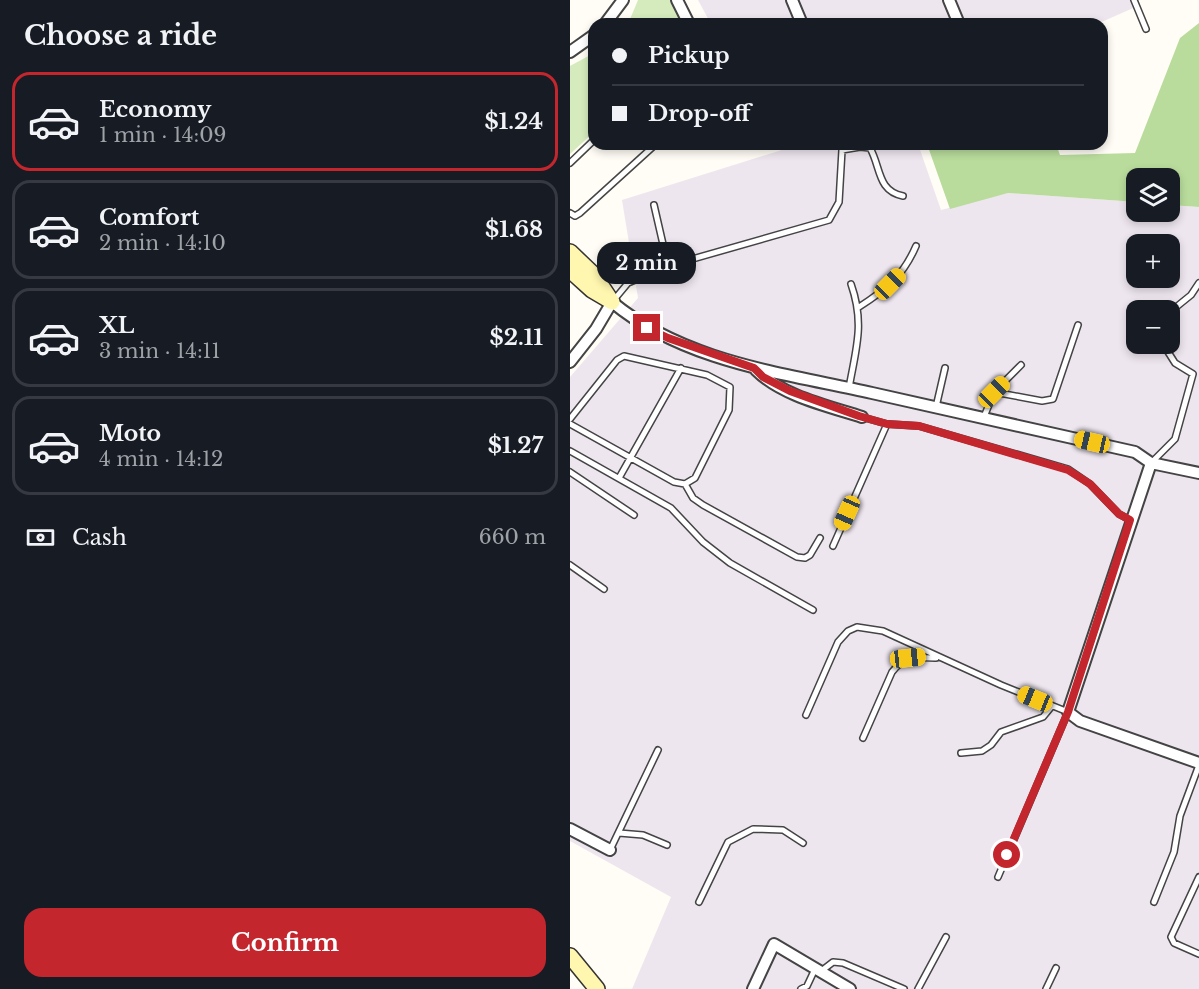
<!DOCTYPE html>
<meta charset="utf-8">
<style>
:root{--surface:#171b24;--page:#242831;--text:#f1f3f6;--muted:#9ea1a6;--line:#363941;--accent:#c4262e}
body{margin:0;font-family:"Libre Baskerville",serif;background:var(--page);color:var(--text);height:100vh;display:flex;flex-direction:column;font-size:22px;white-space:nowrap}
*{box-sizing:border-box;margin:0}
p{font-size:20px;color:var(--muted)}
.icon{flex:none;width:33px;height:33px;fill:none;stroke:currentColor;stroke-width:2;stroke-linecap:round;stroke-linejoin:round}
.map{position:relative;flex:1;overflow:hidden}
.drawer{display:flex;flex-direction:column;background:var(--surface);width:570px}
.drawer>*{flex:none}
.banner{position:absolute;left:18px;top:18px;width:520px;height:132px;border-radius:18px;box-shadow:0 3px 9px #0003;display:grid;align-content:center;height:132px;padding:0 24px;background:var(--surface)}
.buttons{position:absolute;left:556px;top:168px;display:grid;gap:12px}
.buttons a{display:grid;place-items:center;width:54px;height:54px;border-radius:12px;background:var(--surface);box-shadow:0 3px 9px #0003;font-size:30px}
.end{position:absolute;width:27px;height:27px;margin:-14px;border:8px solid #c4262e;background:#fff;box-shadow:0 0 0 3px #fff}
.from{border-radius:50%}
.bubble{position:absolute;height:42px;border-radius:18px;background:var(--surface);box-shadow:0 3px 9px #0003;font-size:20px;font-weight:700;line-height:42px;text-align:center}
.car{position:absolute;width:18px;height:36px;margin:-18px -9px;border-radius:8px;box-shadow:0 0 4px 2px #0007;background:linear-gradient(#f5c518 24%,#345 0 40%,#f5c518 0 76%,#345 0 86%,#f5c518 0)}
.banner b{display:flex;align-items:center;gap:21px;height:57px;font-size:22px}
.banner b+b{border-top:2px solid var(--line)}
.banner i{width:15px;height:15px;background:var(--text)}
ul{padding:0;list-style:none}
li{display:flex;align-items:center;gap:18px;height:99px;margin:0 12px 9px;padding:0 12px;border:3px solid var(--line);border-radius:18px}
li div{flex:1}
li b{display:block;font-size:22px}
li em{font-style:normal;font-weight:700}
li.active{border-color:var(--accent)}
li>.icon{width:54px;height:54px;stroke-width:1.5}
h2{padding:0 24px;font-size:27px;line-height:72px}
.pay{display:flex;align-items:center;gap:15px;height:66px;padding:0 24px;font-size:22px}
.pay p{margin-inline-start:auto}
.action{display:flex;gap:12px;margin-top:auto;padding:12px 24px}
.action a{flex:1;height:69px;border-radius:18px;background:var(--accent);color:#fff;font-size:24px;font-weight:700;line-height:69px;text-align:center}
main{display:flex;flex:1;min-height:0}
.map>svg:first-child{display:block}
.industrial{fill:#eee6ef;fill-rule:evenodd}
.green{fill:#d5ebbd}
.forest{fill:#b9dc9c}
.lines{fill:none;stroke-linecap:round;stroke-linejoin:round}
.lane-casing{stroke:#444;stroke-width:8}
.street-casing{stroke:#444;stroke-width:14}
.secondary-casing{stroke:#333;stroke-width:18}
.lane{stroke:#fff;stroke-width:5}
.street{stroke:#fff;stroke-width:10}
.secondary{stroke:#fff6b0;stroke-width:15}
.route{stroke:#c4262e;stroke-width:8}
</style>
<main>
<section class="drawer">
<h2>Choose a ride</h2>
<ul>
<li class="active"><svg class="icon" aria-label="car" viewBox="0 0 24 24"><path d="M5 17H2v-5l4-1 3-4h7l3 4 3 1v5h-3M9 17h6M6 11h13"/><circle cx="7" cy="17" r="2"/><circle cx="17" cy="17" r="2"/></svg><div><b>Economy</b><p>1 min · 14:09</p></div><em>$1.24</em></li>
<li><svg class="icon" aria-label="car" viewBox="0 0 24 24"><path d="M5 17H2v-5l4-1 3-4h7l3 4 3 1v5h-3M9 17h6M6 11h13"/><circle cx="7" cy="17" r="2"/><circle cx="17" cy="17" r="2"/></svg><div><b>Comfort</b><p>2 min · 14:10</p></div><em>$1.68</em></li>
<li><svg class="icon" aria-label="car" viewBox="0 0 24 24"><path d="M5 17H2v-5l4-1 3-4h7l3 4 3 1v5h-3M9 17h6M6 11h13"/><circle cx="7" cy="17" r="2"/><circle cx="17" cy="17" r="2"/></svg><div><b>XL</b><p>3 min · 14:11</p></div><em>$2.11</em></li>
<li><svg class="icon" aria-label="car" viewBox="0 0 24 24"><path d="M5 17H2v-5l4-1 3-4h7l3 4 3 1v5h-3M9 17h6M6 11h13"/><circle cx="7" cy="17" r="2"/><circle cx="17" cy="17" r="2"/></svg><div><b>Moto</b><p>4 min · 14:12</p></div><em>$1.27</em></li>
</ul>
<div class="pay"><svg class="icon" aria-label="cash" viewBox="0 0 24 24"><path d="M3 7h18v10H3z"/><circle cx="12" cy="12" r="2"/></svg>Cash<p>660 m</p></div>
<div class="action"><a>Confirm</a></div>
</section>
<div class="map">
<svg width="629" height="989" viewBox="0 0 629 989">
<rect width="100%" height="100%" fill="#fffdf5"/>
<path class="industrial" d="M128 0H568L570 5 527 24H141Z
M231 144H348L371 210 437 193 567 202V212H600V205L629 207V989H62L101 897 0 841V377L68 298 52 200ZM567 244H600V278H567ZM567 310H600V344H567Z"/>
<path class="green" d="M68 0H101L112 17 101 24H58Z
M24 53V132L0 154V66Z"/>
<path class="forest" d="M629 23V207L600 205V178H567V202L438 193 380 209 357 144H486L490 155 565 153 610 38Z"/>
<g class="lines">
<defs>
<path id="lane" d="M564 0 576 29
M0 163 24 140
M84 205 98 266
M0 213 5 216 10 213 86 144
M43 301 58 283 98 266 259 220 269 202 272 150 290 147 300 148C311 167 307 191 333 196
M289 307C317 289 333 276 346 246
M600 312 621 295 629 283
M279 388C286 348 295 324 281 284
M424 392 472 401 483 399 508 325
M366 407 375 368
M414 417 424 392 451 365
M0 419 47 360 54 356 137 375 160 387 159 410 125 478 115 484 104 482 0 424
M317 424 349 426 498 469 520 484 549 514 560 520
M0 451 101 508 133 542 160 563 243 610
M582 462 605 439 623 374 605 363 593 344
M0 472 64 515
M49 478 111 368
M115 484 123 498 133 505 227 557 235 558 240 555 250 538
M263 546 317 424 292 417
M0 565 34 589
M236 715 268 642 278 631 287 627 313 631 431 685 498 712 428 877
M293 738 322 672C334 656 347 657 366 658
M391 753 412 751 421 745 431 732 473 717 482 706
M49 833 73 835 97 845
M40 850 88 750
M629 877 601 937 604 943 629 954
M129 902 158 842 183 829 213 830 233 843
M584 902 604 852 610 816 629 765
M250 972 263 962 273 963 334 989
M231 989 237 986 245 969
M348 989 376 937
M476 989 486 968"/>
<path id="street" d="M107 0 119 24
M222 0 232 24
M379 0 389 24
M35 24 53 0
M0 52 24 35
M0 362 26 329 42 302C114 362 213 373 302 393 389 413 477 432 565 452L581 463 629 473
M186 370C212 396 258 406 292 417
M581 463 498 712 510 721 629 763
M0 829 40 850
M183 989 204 944 280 989"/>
<path id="secondary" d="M0 252 24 275 42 302
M0 270 22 290 39 300
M0 956 27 989"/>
</defs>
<use href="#lane" class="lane-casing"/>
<use href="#street" class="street-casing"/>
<use href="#secondary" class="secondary-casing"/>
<use href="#lane" class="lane"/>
<use href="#street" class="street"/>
<use href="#secondary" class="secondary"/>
</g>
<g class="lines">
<path class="route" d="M77 328 98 338 184 368 193 377 220 391 289 416 317 424 349 426 498 470 520 484 549 514 560 520 498 712 437 855"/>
</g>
</svg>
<div class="buttons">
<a><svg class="icon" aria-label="layers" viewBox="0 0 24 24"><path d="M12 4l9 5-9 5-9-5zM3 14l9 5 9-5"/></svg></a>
<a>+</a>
<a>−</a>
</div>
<i class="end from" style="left:437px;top:855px"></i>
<i class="end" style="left:77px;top:328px"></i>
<div class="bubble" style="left:27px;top:242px;width:99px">2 min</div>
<i class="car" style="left:320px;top:284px;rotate:45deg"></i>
<i class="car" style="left:424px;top:392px;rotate:45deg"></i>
<i class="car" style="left:522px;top:442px;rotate:283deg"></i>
<i class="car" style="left:277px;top:513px;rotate:204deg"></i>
<i class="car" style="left:338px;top:658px;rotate:84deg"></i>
<i class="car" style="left:465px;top:699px;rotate:292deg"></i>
<div class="banner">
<b><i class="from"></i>Pickup</b>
<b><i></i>Drop-off</b>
</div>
</div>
</main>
